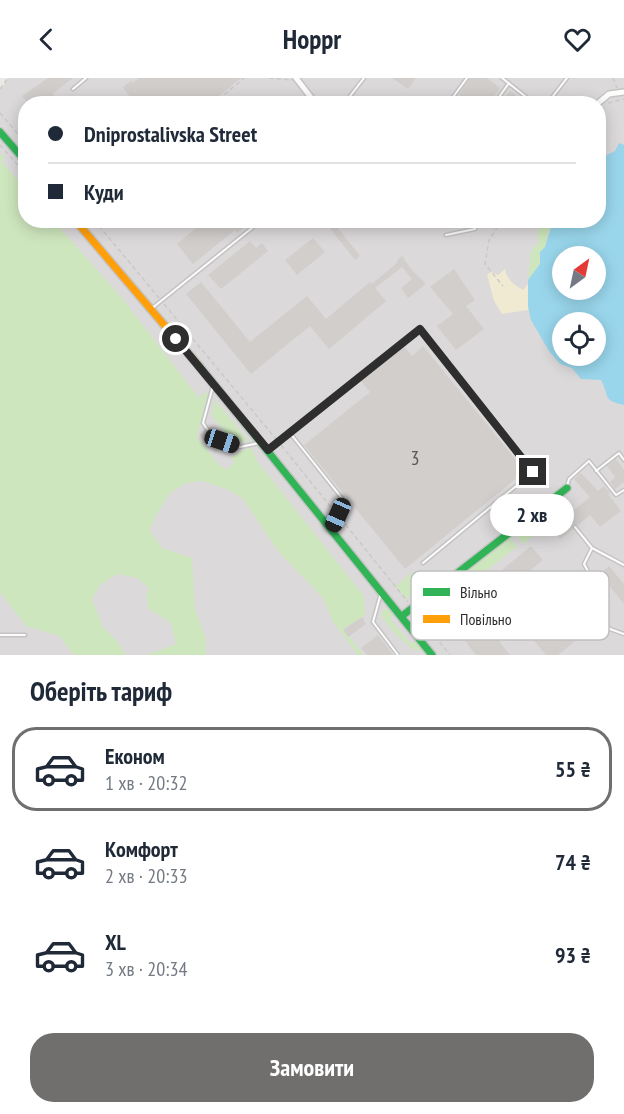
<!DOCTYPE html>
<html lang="uk">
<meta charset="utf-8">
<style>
:root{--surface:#fff;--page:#f2f2f3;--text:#1f2937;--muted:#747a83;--line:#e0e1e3;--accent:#706f6e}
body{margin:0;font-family:"PT Sans Narrow",sans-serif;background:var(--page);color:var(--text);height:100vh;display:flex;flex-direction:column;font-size:22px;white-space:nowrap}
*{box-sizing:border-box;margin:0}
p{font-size:20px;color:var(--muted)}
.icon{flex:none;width:33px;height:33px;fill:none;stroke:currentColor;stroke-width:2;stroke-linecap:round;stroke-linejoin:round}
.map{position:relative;height:577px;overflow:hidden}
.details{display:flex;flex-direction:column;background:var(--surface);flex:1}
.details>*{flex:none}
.hud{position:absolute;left:18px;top:18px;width:588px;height:132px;border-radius:24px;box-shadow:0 3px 15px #0003;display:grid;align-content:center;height:132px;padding:0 30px;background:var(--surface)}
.needle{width:39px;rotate:33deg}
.tools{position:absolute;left:552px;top:168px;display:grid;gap:12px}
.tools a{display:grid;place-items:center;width:54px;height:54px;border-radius:50%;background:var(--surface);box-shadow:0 3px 15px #0003;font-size:30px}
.end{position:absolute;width:27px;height:27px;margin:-14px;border:8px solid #2e2e2e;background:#fff;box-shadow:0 0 0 3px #fff}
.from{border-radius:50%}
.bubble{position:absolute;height:42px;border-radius:21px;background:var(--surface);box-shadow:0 3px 15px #0003;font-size:20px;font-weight:800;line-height:42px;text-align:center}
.car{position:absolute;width:18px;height:36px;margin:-18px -9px;border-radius:8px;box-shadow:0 0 4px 2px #0007;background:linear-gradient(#222 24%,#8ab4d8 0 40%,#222 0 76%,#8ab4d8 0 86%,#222 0)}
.hud b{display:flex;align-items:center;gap:21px;height:57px;font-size:22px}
.hud b+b{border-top:2px solid var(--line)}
.hud i{width:15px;height:15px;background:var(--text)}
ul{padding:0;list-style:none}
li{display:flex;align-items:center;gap:18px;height:84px;margin:0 12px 9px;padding:0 18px;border:3px solid transparent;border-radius:24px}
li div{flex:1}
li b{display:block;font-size:22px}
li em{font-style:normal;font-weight:800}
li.selected{border-color:var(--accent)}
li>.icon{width:54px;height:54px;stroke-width:1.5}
h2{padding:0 30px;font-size:27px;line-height:72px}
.action{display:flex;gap:12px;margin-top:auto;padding:12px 30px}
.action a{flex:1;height:69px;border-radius:24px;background:var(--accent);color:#fff;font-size:24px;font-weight:800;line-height:69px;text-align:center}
header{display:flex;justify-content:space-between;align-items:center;height:78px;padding:0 30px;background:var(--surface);font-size:27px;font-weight:800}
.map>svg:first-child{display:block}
.industrial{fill:#dcd9db;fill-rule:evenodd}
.green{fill:#cee6be}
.sand{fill:#f0ead3}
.water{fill:#99d6ec;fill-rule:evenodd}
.building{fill:#d1cecb}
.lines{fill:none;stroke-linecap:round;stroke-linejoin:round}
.street-tunnel{stroke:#c6c3c0;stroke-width:5;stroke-dasharray:5 2.5;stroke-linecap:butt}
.lane-casing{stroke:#c5c4c5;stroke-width:5}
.street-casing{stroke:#c5c4c5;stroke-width:8}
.fast-casing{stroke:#c5c4c5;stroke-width:10}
.slow-casing{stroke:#c5c4c5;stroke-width:10}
.path{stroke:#c9c9c8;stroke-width:1.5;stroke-dasharray:4.5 3;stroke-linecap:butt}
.lane{stroke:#fcfcfb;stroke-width:2}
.street{stroke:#fcfcfb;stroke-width:5}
.fast{stroke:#30b455;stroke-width:7}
.slow{stroke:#ff9f0a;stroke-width:7}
.route{stroke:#2e2e2e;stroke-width:8}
.labels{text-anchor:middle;stroke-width:4.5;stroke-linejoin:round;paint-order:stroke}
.number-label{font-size:20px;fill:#585857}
.key{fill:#fff;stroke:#c0c0c0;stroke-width:1.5}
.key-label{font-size:16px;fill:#2e2e2e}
</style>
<header><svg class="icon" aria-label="back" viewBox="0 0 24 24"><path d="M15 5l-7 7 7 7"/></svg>Hoppr<svg class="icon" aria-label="heart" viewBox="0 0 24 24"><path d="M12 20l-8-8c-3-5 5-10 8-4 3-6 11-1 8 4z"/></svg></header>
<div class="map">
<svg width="624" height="577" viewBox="0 0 624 577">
<rect width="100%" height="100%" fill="#ece8e4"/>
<path class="industrial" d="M9 0H624V577H0V12ZM26 26H598V142H26ZM562 178H596V212H562ZM562 244H596V278H562Z"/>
<path class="green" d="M0 75 4 79 2 84 25 110 26 142 54 143 121 219 199 320 205 314 208 316 197 359 220 388H222L226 392 235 384 231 380 243 372 252 370 257 383 364 518 365 537 343 551 364 577H358L333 544 323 520 278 473 244 422 231 413 203 403 186 405 170 415 155 439 150 453 162 470 192 480 195 531 205 558 206 577H147L176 566 171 545 149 531 146 518 149 510 137 500 117 496 100 507 92 521 103 549 116 562 126 577H74L59 558 26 548 0 514Z
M551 145 545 169 540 174V186L528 202 531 173 539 164 537 154 541 146Z
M215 322 250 365 230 361 211 337Z
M522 447 533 449 537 455 523 466 513 453Z
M509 458 517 469 474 502 466 491Z
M412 494 424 509 407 521 396 508Z
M384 531H388L393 537 391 542 410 565 416 564 423 572C411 577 387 547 381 537Z"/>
<path class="sand" d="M505 191C508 203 513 206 523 212L528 206V232L502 236 494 223 487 196 492 194 498 197Z"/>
<path class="water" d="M619 65 624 67V327C602 322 610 319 601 302L581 301 572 290 560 286 549 273 531 242 528 228V202L540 186V174L545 169 553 143 598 142 599 81 615 73ZM562 178H596V212H562ZM562 244H596V278H562Z"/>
<path class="building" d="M48 0H73L52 16 60 26H29L22 18Z
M139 0H241L209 26H135L123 9 131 3 133 5Z
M392 0H416L408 11Z
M470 0H487L500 10 489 26H470L459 17Z
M510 13 527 26H500Z
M205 142H242L246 148 237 155 235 152 193 186 177 166Z
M333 144 360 178 355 182 328 148Z
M313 160 325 174 297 197 285 182Z
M250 163 256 170 262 165 268 173 221 211 208 197Z
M402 178 411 191 426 206 408 220 401 210 412 201 402 189 375 210 386 223 329 271 310 248 251 296 186 216 201 204 250 264 307 218 326 241 370 204 372 206 398 184 397 182Z
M454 191 475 222 466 228 484 251 456 272 437 248 453 236 430 209Z
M404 268 412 278 423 268 525 393 405 491 304 367 370 314 361 303Z
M211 348 220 360 219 365 225 368 215 375 199 357 204 353H209Z
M616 381 624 392V404L615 411 610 404 615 399 607 388Z
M581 395 598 413 604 408 610 415 608 416 621 433 600 449 590 437 578 447 573 446V451L560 461 549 447 560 439 566 440 569 436 567 432 572 429 574 432 590 419 574 401Z
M531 468 543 482 527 495 534 505 544 496 590 551 558 577H546L505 527 527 509 519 498 492 520 482 508Z
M609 488 624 506V526L600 496Z
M464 518 510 577H476L443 535Z
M362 539 366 546 348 559 343 552Z
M378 557 393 577H367L361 570Z"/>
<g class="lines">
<path class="street-tunnel" d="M564 436 575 449"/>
<defs>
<path id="lane" d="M502 0 535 26
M73 11 86 0
M344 26 364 0
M448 26 467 0
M494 26 509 5
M547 26 567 0
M446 157 475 151 477 142
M151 231 262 142
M207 351 203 345 213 308
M290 355 420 251 533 394 423 485
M222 363 240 369 259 365
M268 372 290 355 345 424 332 449
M596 393 619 375 624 382
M567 408 569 401 589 383 616 417 624 412
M575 449 592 470 624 487
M592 470 584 486 595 506 591 529 610 551 624 556
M381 515 373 544 398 577
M0 557H25"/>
<path id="street" d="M296 0 316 26
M597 26 609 16 624 14
M553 421 564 436"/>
<path id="fast" d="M0 54 26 84
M199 288 432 577
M402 538 567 410"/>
<path id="slow" d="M75 142 199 288"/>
</defs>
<use href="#lane" class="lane-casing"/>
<use href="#street" class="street-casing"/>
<use href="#fast" class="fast-casing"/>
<use href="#slow" class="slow-casing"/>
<path class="path" d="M269 0 292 2
M613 0 617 10
M0 11 8 0
M608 25 624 21
M213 26 244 0
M0 35 26 65
M0 67 26 96
M94 142 159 220
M502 142 489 162 485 186 503 208
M164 226 276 361
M281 367 334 433
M341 441 408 524
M416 535 450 577"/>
<use href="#lane" class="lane"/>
<use href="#street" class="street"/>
<use href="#fast" class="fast"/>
<use href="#slow" class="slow"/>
</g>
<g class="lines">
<path class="route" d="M176 261 268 372 420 251 533 394"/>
</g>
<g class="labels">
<g class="number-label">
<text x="415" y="387">3</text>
</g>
</g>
<rect x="411" y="493" width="198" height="69" rx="9" class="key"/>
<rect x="423" y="510" width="27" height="8" fill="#30b455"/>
<rect x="423" y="537" width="27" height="8" fill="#ff9f0a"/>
<g class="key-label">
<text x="460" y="520">Вільно</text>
<text x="460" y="547">Повільно</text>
</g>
</svg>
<div class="tools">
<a><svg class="needle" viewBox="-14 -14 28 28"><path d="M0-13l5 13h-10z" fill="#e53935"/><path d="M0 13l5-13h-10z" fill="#747a83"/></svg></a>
<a><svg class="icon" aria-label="locate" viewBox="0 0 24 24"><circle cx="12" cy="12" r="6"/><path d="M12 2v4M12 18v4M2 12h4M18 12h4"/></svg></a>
</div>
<i class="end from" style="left:176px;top:261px"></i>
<i class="end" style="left:533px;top:394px"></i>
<div class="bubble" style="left:490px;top:416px;width:84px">2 хв</div>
<i class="car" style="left:222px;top:363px;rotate:108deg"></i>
<i class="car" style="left:338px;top:437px;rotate:204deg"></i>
<div class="hud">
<b><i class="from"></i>Dniprostalivska Street</b>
<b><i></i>Куди</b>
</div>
</div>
<section class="details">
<h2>Оберіть тариф</h2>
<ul>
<li class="selected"><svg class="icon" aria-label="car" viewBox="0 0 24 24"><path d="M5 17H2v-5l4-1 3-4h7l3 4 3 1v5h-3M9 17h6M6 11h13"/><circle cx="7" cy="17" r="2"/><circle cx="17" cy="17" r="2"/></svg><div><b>Економ</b><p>1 хв · 20:32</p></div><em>55 ₴</em></li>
<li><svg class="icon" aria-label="car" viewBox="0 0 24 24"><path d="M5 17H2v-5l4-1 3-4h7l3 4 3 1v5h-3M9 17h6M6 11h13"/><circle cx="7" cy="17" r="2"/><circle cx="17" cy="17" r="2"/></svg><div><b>Комфорт</b><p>2 хв · 20:33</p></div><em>74 ₴</em></li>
<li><svg class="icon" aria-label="car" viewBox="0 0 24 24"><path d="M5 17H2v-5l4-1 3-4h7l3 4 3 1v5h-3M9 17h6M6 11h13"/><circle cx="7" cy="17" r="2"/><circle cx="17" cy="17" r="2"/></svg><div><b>XL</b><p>3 хв · 20:34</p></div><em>93 ₴</em></li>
</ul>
<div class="action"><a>Замовити</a></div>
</section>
